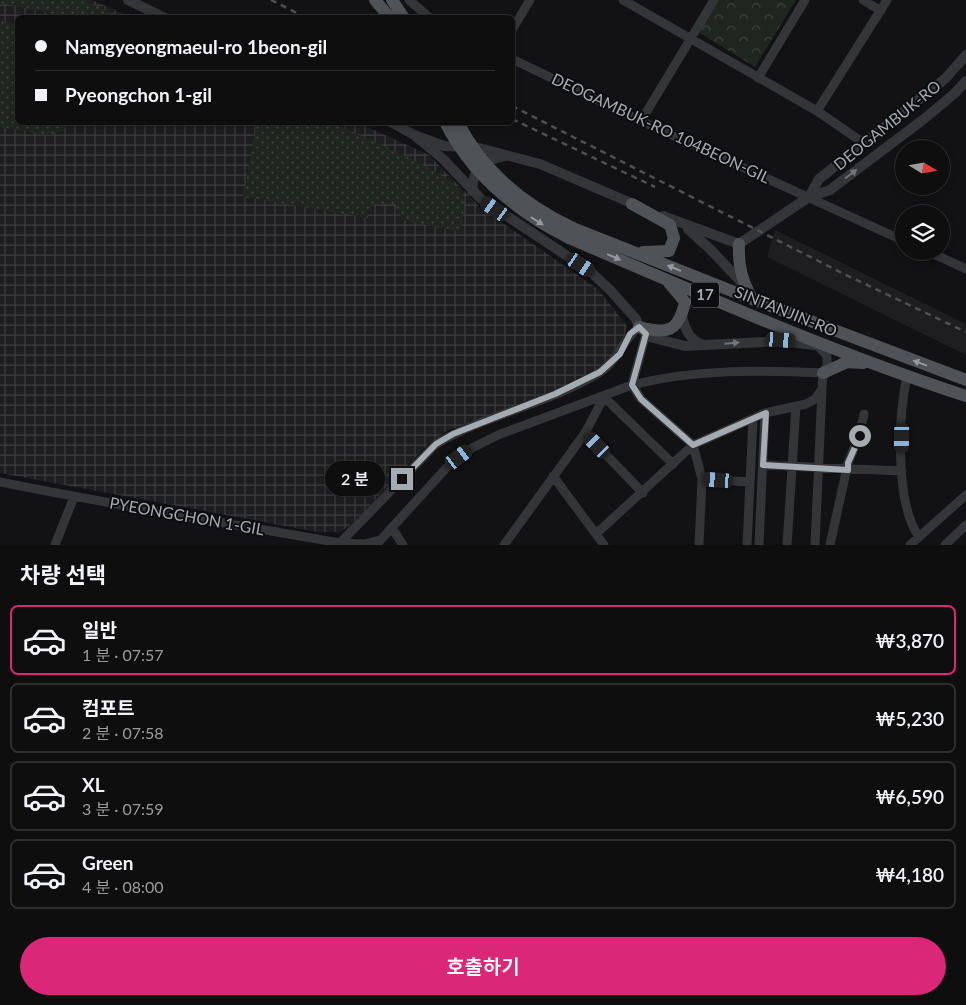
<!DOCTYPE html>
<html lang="ko">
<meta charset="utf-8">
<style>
:root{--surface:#0e0e0f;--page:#171718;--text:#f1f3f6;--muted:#9b9c9e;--line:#2e2e2f;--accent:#db2777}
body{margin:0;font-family:Lato,"Noto Sans KR",sans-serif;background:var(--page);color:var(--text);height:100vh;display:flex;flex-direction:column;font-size:19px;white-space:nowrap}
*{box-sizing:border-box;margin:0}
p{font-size:16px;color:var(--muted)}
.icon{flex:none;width:28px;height:28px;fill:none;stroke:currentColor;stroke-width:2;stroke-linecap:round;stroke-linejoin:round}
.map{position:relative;height:545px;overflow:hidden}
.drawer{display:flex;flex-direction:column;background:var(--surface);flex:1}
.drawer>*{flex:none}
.hud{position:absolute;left:15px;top:15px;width:500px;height:110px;border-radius:8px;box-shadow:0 2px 8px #0003,0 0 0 1px var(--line);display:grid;align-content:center;height:110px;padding:0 20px;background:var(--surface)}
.needle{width:32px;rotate:101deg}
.tools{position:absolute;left:895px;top:140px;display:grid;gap:10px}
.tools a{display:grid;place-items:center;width:55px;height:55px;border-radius:50%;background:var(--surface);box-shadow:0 2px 8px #0003,0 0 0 1px var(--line);font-size:25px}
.end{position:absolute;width:22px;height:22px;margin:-11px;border:6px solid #a4abb3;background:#111;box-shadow:0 0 0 2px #111}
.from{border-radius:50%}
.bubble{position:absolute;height:35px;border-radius:18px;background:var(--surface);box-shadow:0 2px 8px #0003,0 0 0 1px var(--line);font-size:16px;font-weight:600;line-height:35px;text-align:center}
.car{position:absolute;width:15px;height:30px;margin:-15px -8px;border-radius:6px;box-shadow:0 0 4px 1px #0007;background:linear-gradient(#222 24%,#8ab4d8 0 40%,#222 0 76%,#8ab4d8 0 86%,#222 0)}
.hud b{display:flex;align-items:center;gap:18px;height:48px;font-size:19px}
.hud b+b{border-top:1px solid var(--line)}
.hud i{width:12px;height:12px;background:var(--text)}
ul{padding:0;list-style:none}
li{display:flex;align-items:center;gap:15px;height:70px;margin:0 10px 8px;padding:0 10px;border:2px solid var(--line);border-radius:8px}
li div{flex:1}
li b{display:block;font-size:19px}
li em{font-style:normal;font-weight:600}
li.selected{border-color:var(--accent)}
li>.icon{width:45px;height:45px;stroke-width:1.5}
h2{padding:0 20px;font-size:22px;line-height:60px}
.cta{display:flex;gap:10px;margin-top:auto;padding:10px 20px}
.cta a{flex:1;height:58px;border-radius:30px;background:var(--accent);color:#fff;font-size:20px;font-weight:600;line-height:58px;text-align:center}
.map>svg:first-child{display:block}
.built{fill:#1e1e21}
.industrial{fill:url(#industrial-grid)}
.grass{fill:url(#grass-dots)}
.forest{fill:url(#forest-crowns)}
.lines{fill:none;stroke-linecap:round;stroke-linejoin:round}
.minor{stroke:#333538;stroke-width:9}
.tertiary{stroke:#333538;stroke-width:10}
.primary{stroke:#4f5257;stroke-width:12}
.rail{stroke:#4c4f53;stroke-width:2.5;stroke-dasharray:6 5;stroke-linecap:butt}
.primary-bridge{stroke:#4f5257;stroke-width:12}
.oneway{fill:#71767c}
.oneway2{fill:#9399a1}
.route{stroke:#a4abb3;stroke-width:6}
.labels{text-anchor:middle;stroke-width:4;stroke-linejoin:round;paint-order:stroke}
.shield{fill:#0d0d0f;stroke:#777c82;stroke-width:1}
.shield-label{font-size:15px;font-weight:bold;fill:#a4abb3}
.street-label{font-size:16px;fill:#a4abb3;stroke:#0d0d0f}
</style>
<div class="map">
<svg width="966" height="545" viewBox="0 0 966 545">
<defs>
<pattern id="industrial-grid" width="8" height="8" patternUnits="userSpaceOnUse" patternTransform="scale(1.25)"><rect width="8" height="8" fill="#1e1e21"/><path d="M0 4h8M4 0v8" fill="none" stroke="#3c3c3f"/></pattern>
<pattern id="grass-dots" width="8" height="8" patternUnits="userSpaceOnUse" patternTransform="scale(1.25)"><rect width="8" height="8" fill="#1f261f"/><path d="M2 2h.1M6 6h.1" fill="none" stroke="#3d433d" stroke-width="1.8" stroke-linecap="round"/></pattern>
<pattern id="forest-crowns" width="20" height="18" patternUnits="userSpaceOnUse" patternTransform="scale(1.25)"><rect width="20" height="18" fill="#1f261f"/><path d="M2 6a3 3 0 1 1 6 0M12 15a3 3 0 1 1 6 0" fill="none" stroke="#3d433d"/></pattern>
</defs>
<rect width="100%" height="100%" fill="#121214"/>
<path class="built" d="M775 230 966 324V355L767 257Z"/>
<path class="industrial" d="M0 0H92L131 17 18 18V122L359 123 429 155 480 207 599 290 627 326 624 339 610 362 577 382 447 431 427 445 354 522 341 532H318L0 473Z"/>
<path class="grass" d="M0 0H84L115 14V17H70L0 3Z
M3 21 17 25 18 122 68 123 63 131 49 135 0 127V23Z
M332 123C356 134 453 173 462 194 467 206 462 220 460 232L402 220 395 204H375L368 212V218L243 197 257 123Z"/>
<path class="forest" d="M717 0H796L755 67 698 32Z"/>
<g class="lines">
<path class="minor" d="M409 0 430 18
M623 0 817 111 865 144
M863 0 881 11
M512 30 530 0
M512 59 641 121 904 241
M758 78 805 0
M817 111 887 0
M641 121 714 0
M927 251 966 269
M646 334 632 385 641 399 693 445 702 479 699 545
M818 346 827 356V366L823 373
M907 376C898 417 895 503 919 537
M585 433 643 493
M763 465 902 471
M553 476 604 545
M702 479 750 482
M0 482C113 505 227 523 340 543L436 444C487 414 548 404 599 373 618 361 622 340 639 327
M392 528 403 545
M597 533 693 445 765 413 806 404 815 399 822 389 823 373
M340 543 364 544 380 540
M55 545 74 497
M376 545 449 465 470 449 498 435 632 385C695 369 758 370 823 373
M504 545 585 433 604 397 673 464
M747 545 753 419
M759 545 765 413
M787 545 796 406
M815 545 822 390
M830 545 848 463 859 436 864 414
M910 545 966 495
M945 545 966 525"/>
<path class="tertiary" d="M128 0 165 18
M391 122 414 135 443 159 481 199 590 271 610 290 636 319 639 327 650 337 685 346 781 341 815 345
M414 135 444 146 479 148 540 164 638 206
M472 191C473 167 482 161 504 156
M809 197 819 179 946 78 966 55
M663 216 739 244 809 197 830 190 924 119 955 93 966 81
M688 229 710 249 745 286
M682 316C685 330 690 341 704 345"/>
<path class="primary" d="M375 0 390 18
M392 0 404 18
M632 204 670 225 674 238 669 251 643 252
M573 228 752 299 966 380
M569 238C700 294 831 352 966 396
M739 244C738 266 742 280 752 299
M639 327C667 334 678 333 685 302L669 283
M823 373 847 362 863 363"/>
<path class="rail" d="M271 0 307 18
M512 106 842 273 966 332
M512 119 655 187"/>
<path class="primary-bridge" d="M445 122C472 175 517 212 569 238
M458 122C482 171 525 205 573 228"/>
</g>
<defs><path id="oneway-solid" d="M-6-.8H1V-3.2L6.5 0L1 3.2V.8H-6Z" transform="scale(1.25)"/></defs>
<g class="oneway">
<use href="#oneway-solid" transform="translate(851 174) rotate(-37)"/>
<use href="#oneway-solid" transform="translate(732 343) rotate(-5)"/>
</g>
<g class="oneway2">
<use href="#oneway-solid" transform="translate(537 221) rotate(32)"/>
<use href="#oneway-solid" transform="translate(614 257) rotate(23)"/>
<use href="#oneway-solid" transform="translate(674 268) rotate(-158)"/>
<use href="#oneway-solid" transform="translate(920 363) rotate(-160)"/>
</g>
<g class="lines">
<path class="route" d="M402 479 436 444 453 434 555 394 600 372 620 354 630 334 639 327 646 334 632 385 641 399 693 445 766 413 763 465 848 470V463L860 436"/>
</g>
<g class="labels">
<rect class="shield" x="691" y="282.5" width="28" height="25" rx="4"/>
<g class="shield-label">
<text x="705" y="300">17</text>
</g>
<g class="street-label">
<text transform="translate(887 125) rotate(-39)" y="6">DEOGAMBUK-RO</text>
<text transform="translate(661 128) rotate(25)" y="6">DEOGAMBUK-RO 104BEON-GIL</text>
<text transform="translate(786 311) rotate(22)" y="6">SINTANJIN-RO</text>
<text transform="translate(187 516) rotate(10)" y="6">PYEONGCHON 1-GIL</text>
</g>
</g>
</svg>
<div class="tools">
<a><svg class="needle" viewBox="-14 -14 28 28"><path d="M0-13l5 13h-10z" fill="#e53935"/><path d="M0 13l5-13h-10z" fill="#9b9c9e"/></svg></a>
<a><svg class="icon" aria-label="layers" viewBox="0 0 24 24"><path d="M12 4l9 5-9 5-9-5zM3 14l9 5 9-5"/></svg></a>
</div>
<i class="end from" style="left:860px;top:436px"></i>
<i class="end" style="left:402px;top:479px"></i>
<div class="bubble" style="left:325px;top:461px;width:60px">2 분</div>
<i class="car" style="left:495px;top:209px;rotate:305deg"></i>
<i class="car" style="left:581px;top:265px;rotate:124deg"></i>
<i class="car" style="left:781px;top:340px;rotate:94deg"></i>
<i class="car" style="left:902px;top:438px;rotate:181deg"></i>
<i class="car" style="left:597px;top:445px;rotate:316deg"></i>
<i class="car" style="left:459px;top:457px;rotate:53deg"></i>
<i class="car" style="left:718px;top:480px;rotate:274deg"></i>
<div class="hud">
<b><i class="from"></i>Namgyeongmaeul-ro 1beon-gil</b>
<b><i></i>Pyeongchon 1-gil</b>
</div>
</div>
<section class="drawer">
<h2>차량 선택</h2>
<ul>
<li class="selected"><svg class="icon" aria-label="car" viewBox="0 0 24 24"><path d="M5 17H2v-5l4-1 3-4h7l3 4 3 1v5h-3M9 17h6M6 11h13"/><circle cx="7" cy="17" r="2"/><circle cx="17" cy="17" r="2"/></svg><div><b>일반</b><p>1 분 · 07:57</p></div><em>₩3,870</em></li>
<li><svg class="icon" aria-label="car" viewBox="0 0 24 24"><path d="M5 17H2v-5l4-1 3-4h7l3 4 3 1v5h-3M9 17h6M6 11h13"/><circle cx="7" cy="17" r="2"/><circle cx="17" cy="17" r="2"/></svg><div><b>컴포트</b><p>2 분 · 07:58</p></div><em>₩5,230</em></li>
<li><svg class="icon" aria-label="car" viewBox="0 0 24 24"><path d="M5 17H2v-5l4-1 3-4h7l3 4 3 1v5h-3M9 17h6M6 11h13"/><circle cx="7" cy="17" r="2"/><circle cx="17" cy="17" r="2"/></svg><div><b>XL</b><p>3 분 · 07:59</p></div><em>₩6,590</em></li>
<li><svg class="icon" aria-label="car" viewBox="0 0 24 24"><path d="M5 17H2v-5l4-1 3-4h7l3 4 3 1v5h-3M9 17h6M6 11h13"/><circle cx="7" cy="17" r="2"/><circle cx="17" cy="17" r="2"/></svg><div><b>Green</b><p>4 분 · 08:00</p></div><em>₩4,180</em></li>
</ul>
<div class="cta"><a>호출하기</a></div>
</section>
